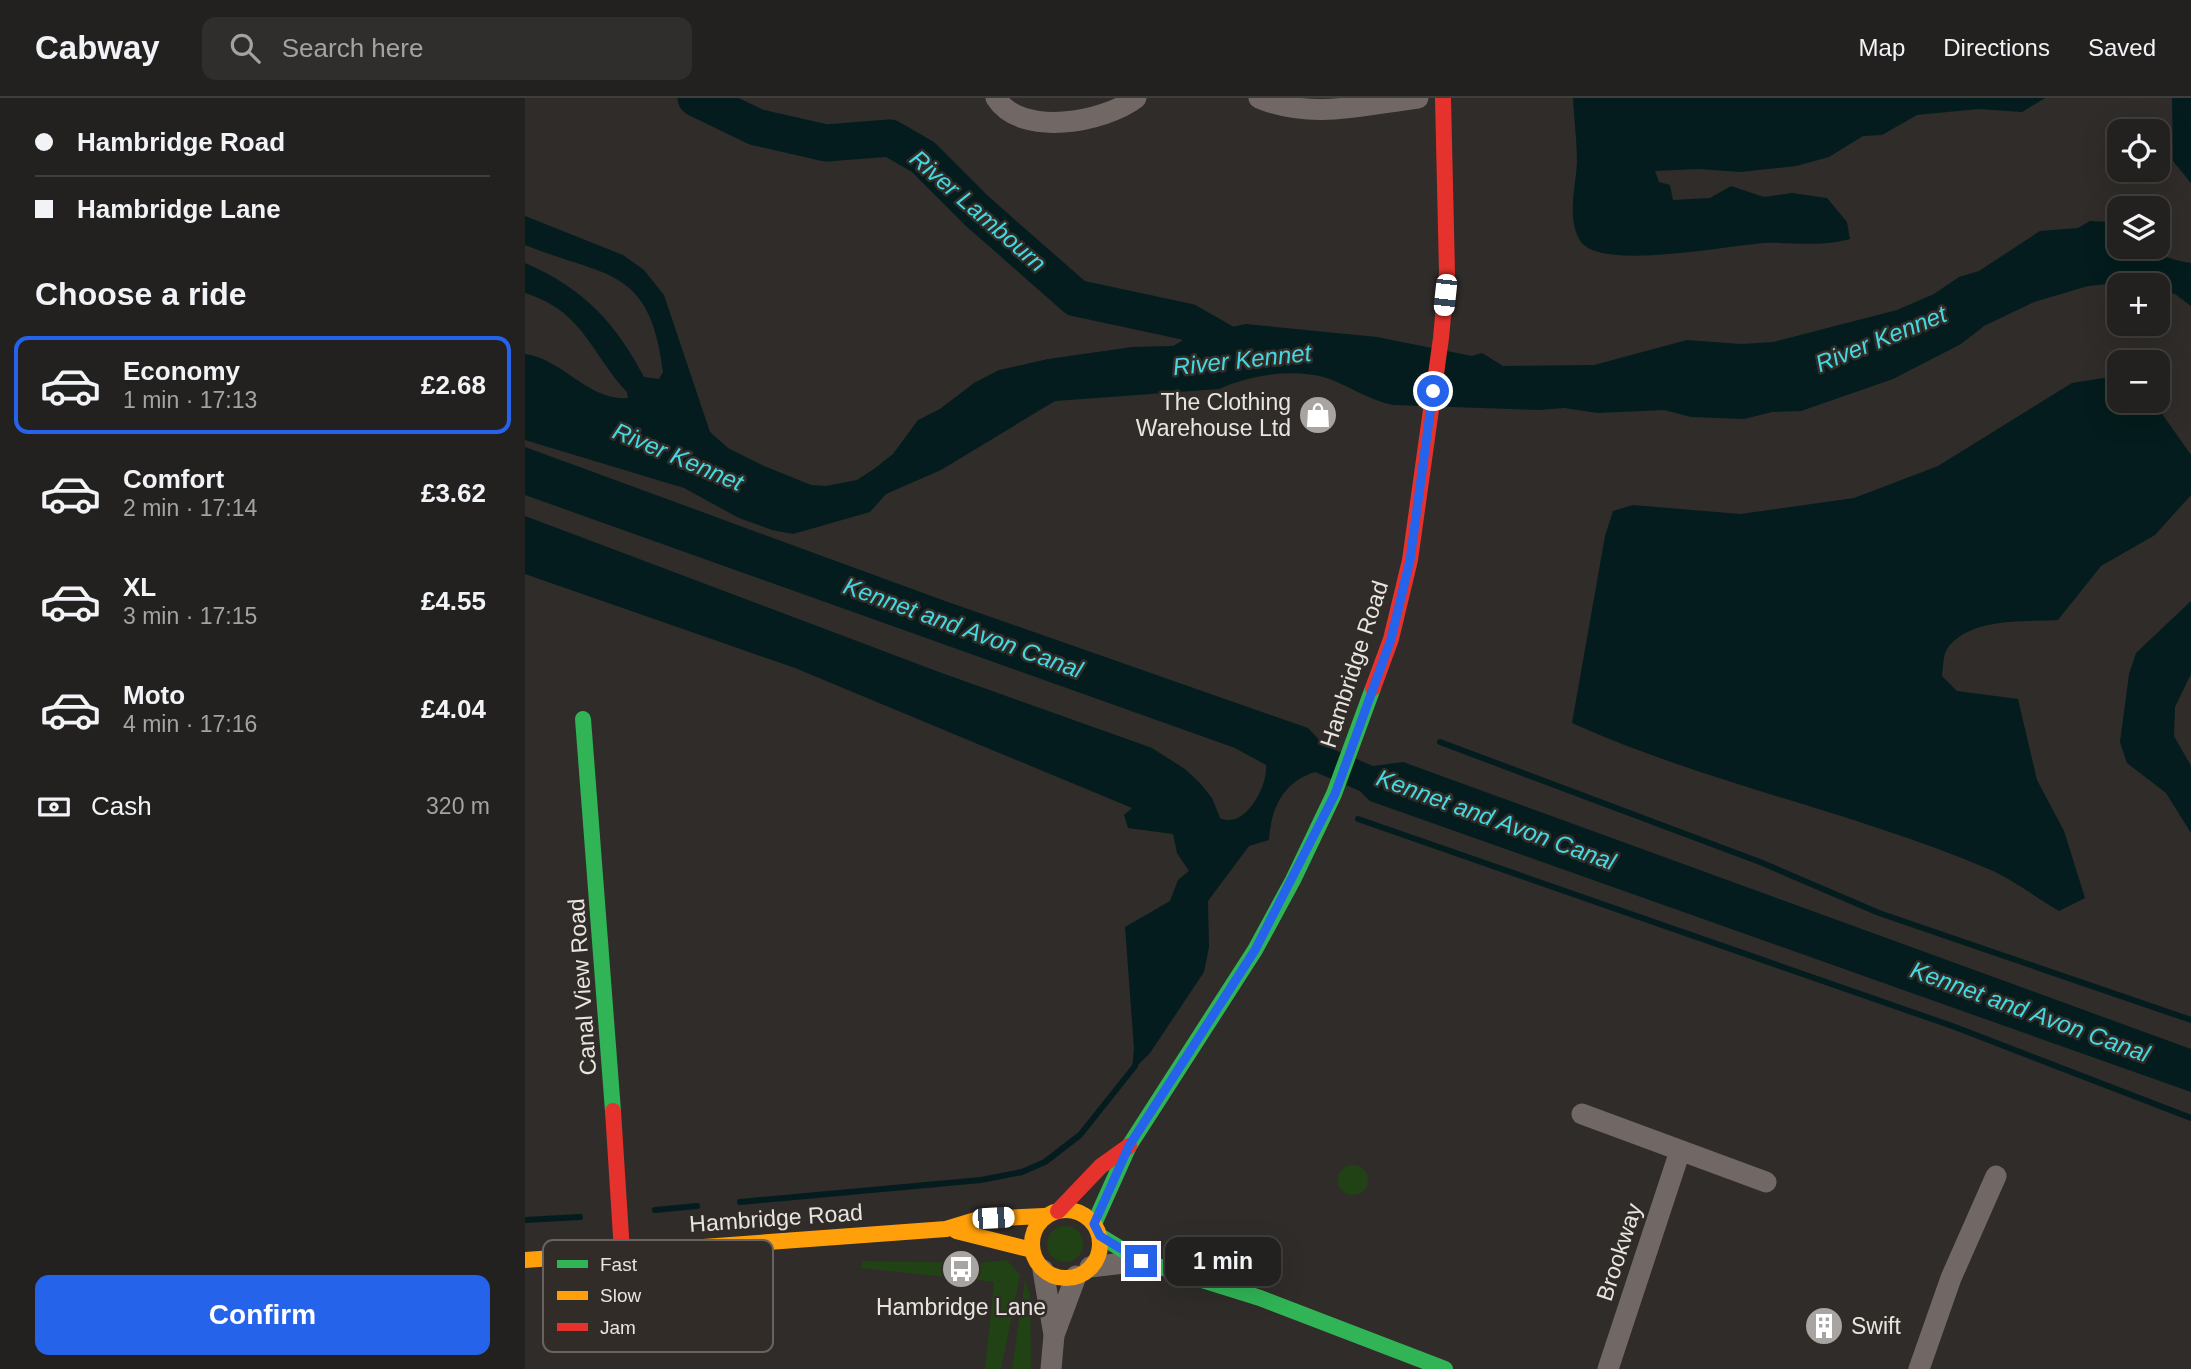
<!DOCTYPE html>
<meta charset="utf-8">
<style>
:root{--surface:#23211f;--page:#2f2e2c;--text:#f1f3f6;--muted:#a3a3a4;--line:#403e3d;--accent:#2563eb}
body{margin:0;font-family:Helvetica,sans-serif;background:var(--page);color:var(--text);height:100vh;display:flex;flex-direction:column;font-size:26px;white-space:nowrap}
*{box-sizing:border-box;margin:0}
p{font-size:23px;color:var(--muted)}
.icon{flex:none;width:38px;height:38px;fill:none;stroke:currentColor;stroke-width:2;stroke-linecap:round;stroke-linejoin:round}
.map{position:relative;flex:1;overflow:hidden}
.drawer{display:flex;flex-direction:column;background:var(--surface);width:525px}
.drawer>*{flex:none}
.banner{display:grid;align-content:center;height:154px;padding:0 35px;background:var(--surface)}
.fabs{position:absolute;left:1582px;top:21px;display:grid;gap:14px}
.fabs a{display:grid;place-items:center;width:63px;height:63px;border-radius:14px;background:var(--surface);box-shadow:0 7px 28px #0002,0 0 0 2px var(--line);font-size:35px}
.end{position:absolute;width:32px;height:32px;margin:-16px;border:9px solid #2563eb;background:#fff;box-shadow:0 0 0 4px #fff}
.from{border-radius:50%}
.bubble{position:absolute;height:49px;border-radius:14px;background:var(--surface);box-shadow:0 7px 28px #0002,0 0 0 2px var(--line);font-size:23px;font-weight:700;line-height:49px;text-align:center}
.car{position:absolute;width:21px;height:42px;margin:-21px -10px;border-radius:9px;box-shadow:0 0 5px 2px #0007;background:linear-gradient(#fff 24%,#345 0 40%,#fff 0 76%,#345 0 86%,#fff 0)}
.banner b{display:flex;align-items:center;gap:24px;height:66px;font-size:26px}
.banner b+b{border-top:2px solid var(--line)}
.banner i{width:18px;height:18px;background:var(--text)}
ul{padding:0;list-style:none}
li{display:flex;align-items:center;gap:21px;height:98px;margin:0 14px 10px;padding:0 21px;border:4px solid transparent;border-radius:14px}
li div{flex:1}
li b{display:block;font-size:26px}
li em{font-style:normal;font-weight:700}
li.selected{border-color:var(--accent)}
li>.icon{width:63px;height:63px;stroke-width:1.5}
h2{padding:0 35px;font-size:32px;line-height:84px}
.pay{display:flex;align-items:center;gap:18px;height:77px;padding:0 35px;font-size:26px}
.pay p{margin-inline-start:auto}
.cta{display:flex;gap:14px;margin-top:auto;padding:14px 35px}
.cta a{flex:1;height:80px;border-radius:14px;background:var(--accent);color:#fff;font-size:28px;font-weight:700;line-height:80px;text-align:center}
header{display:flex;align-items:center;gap:42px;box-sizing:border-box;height:98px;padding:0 35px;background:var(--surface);border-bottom:2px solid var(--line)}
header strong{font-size:33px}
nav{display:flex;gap:38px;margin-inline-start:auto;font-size:24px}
.search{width:490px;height:63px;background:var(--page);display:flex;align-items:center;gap:18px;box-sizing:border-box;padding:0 24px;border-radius:14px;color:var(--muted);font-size:26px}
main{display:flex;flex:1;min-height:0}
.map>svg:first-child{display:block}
.green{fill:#214215}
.water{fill:#041c1d}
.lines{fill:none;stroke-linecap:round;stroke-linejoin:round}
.stream{stroke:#041c1d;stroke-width:6}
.river{stroke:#041c1d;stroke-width:37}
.street{stroke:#716865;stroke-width:21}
.fast{stroke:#30b455;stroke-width:16}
.slow{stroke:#ff9f0a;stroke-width:16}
.jam{stroke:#e5322d;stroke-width:16}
.route{stroke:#2563eb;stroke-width:9}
.labels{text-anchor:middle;stroke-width:5;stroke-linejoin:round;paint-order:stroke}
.poi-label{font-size:23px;fill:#e7e4e1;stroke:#312c27;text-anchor:end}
.street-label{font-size:23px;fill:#e7e4e1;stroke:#312c27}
.water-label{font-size:24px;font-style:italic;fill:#44d9e2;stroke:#312c27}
.key{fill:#312c27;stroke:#68635f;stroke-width:2}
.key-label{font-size:19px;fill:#e7e4e1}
</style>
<header>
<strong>Cabway</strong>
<div class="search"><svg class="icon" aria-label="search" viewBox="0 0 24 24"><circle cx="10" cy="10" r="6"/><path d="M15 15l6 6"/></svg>Search here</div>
<nav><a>Map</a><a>Directions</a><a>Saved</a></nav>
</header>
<main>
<section class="drawer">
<div class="banner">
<b><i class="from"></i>Hambridge Road</b>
<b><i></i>Hambridge Lane</b>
</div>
<h2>Choose a ride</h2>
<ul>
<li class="selected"><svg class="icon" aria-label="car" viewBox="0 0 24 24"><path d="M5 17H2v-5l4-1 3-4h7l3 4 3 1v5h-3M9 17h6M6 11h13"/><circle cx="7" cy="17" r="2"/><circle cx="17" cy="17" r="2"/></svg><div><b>Economy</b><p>1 min · 17:13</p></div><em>£2.68</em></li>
<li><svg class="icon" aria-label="car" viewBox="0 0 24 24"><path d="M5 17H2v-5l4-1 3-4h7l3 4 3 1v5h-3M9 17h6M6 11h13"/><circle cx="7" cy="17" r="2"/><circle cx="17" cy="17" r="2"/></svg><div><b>Comfort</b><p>2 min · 17:14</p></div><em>£3.62</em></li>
<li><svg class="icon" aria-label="car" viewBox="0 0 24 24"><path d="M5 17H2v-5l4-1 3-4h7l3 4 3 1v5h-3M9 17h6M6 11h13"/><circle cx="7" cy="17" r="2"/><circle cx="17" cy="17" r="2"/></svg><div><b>XL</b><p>3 min · 17:15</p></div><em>£4.55</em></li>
<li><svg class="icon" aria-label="car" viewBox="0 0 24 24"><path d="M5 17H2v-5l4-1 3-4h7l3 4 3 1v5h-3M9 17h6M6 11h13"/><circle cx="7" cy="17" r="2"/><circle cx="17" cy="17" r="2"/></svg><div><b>Moto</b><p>4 min · 17:16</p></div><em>£4.04</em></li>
</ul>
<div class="pay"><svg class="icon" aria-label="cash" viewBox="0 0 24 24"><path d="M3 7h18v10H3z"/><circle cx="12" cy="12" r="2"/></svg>Cash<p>320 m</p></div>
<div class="cta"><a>Confirm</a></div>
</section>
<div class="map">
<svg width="1666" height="1271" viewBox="0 0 1666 1271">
<rect width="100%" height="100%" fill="#2f2c29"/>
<path class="green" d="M813 1082a15 15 0 1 1 30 0a15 15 0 1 1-30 0Z
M522 1146a18 18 0 1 1 36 0a18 18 0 1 1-36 0Z
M482 1162 495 1177 476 1271H460L469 1184 336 1170 337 1163 451 1165Z
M500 1182 505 1196 506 1271H487Z"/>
<path class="water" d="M1048 0H1520L1497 14 1453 11 1392 17 1357 37 1338 38 1304 59 1271 68 1215 74 1174 71 1130 73 1134 84 1145 87 1148 102 1185 100 1206 88 1239 99 1267 95 1302 100 1322 124 1325 141C1297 149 1270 144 1240 145 1204 147 1078 173 1056 144 1041 122 1051 88 1052 64 1052 43 1049 21 1048 0Z
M1647 0H1666V85L1648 63Z
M0 118 98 157 119 172 139 197 185 334 203 350 239 368 286 387 301 388 332 382 349 371 368 356 393 322 415 311 449 285 474 272 523 261 607 249 648 248 665 238 721 226 852 239 947 258 957 255 978 268 1069 267 1162 242 1216 246 1248 244 1372 212 1409 196 1434 179 1454 173 1515 133 1553 130 1565 123 1587 124 1594 133V149C1627 149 1636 161 1666 165V208L1650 196 1633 192V187L1602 184 1563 188 1509 204 1459 228 1436 246 1368 281 1276 313 1247 314 1219 321 1166 319 1139 312 1073 315 1039 310 1014 312 868 307C843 302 825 288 802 280 768 270 725 277 694 291L530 303 416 372 361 396 345 414 268 436 247 432 214 420 159 390 0 342V256C38 261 63 303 103 300L102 294C65 254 58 213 0 195V165C58 190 90 224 119 279L134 281 138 274C125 168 82 180 0 147Z
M1585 279 1594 283V303H1628L1666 357V397L1630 437 1576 468 1533 522C1500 524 1444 519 1422 551 1418 558 1418 570 1417 578L1432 593 1493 601 1512 682 1539 733 1560 800 1534 813C1510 799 1486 780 1461 770 1326 713 1180 685 1047 625L1080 438 1088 413 1108 407 1215 416 1329 400 1413 368 1547 285Z
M0 349 420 503 783 630 800 648 848 668 878 664 1666 951V994L845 703 835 693 790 674C758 684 746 710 744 742L724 748 683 803 684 849 679 874 625 955 607 973 609 950 600 829 645 803 653 782 664 773 652 755 648 736 603 730 599 717 607 710 270 570 0 476V418L414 574 627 650 660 671 675 685 687 700 695 720C720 732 743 688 741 667L710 650 0 397Z
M1666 503V576L1650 609 1649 638 1666 668V735L1641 695 1602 665 1595 644 1604 576 1611 555Z"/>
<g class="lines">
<path class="stream" d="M915 644 1235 764 1354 815 1666 922
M833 721 1430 929 1666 1020
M215 1104 456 1082 497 1074 520 1064 555 1037 610 968
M130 1112 172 1108
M0 1122 55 1119"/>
<path class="river" d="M171 0 231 29 301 45 365 40 398 59 452 113 551 200 663 224 724 259"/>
<path class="street" d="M471 0C496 40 580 24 611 0
M734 0C786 22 838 7 893 0
M1057 1016 1241 1084
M565 1169 616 1163
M518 1172 529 1237
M526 1271 529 1237 551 1178
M1083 1271 1155 1053
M1394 1271 1426 1180 1471 1078"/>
<path class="fast" d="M58 621 88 1013
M569 1126 604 1048 730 852 768 782 809 696 848 590
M575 1138 616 1163 735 1200 920 1271"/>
<path class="slow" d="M507 1146a34 34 0 1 1 68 0a34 34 0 1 1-68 0Z
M431 1133 507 1152
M0 1162 421 1131 454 1121 519 1118"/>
<path class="jam" d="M848 590 866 541 885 462 916 240 922 175 918 0
M88 1013 97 1154
M533 1113 576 1068 604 1048"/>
</g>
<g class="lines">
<path class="route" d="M616 1163 575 1138 569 1126 604 1048 730 852 810 696 866 541 885 462 908 293"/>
</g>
<defs>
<symbol id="shop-disc" viewBox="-11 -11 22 22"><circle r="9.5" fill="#a7a4a1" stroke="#312c27"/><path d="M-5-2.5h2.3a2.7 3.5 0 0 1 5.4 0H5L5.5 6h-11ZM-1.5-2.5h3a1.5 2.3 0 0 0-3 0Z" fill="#fff"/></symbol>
<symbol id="bus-disc" viewBox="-11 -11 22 22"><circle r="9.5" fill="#a7a4a1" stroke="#312c27"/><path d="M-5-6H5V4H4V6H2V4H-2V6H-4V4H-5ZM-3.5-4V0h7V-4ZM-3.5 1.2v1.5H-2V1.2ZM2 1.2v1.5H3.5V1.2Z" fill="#fff"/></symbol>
<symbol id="building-disc" viewBox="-11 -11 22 22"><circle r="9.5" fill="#a7a4a1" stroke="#312c27"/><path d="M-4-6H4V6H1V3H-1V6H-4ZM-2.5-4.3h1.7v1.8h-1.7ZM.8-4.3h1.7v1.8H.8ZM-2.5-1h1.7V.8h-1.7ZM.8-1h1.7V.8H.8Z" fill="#fff"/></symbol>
</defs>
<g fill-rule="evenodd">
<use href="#shop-disc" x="771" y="295" width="44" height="44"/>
<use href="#bus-disc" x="414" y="1149" width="44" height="44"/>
<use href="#building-disc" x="1277" y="1206" width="44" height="44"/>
</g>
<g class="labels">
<g class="poi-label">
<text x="766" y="312">The Clothing<tspan x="766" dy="26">Warehouse Ltd</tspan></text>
<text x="436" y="1217" text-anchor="middle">Hambridge Lane</text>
<text x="1326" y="1236" text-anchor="start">Swift</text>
</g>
<g class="street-label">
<text transform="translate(829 566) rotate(-72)" y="8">Hambridge Road</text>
<text transform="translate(57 889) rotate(-94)" y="8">Canal View Road</text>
<text transform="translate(251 1120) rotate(-4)" y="8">Hambridge Road</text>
<text transform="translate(1094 1154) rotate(-72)" y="8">Brookway</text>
</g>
<g class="water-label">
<text transform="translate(453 113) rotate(41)" y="8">River Lambourn</text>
<text transform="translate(1356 241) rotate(-22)" y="8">River Kennet</text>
<text transform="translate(717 262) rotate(-6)" y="8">River Kennet</text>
<text transform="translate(153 359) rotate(23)" y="8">River Kennet</text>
<text transform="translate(438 530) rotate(20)" y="8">Kennet and Avon Canal</text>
<text transform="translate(971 722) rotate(20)" y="8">Kennet and Avon Canal</text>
<text transform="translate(1505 914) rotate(20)" y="8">Kennet and Avon Canal</text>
</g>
</g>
<rect x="18" y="1142" width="230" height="112" rx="10" class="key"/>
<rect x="32" y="1162" width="31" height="8" fill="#30b455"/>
<rect x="32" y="1193" width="31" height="9" fill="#ff9f0a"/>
<rect x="32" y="1225" width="31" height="8" fill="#e5322d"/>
<g class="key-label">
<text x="75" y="1173">Fast</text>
<text x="75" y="1204">Slow</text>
<text x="75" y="1236">Jam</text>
</g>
</svg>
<div class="fabs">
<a><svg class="icon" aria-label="locate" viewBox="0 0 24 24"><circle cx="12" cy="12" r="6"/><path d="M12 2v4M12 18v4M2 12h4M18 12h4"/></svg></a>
<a><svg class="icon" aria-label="layers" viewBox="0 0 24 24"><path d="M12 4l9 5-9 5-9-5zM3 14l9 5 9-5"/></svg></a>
<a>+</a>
<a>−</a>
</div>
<i class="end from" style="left:908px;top:293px"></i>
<i class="end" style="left:616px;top:1163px"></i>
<div class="bubble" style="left:640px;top:1139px;width:116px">1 min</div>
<i class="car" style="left:920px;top:197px;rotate:186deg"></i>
<i class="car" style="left:468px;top:1120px;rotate:87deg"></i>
</div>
</main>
